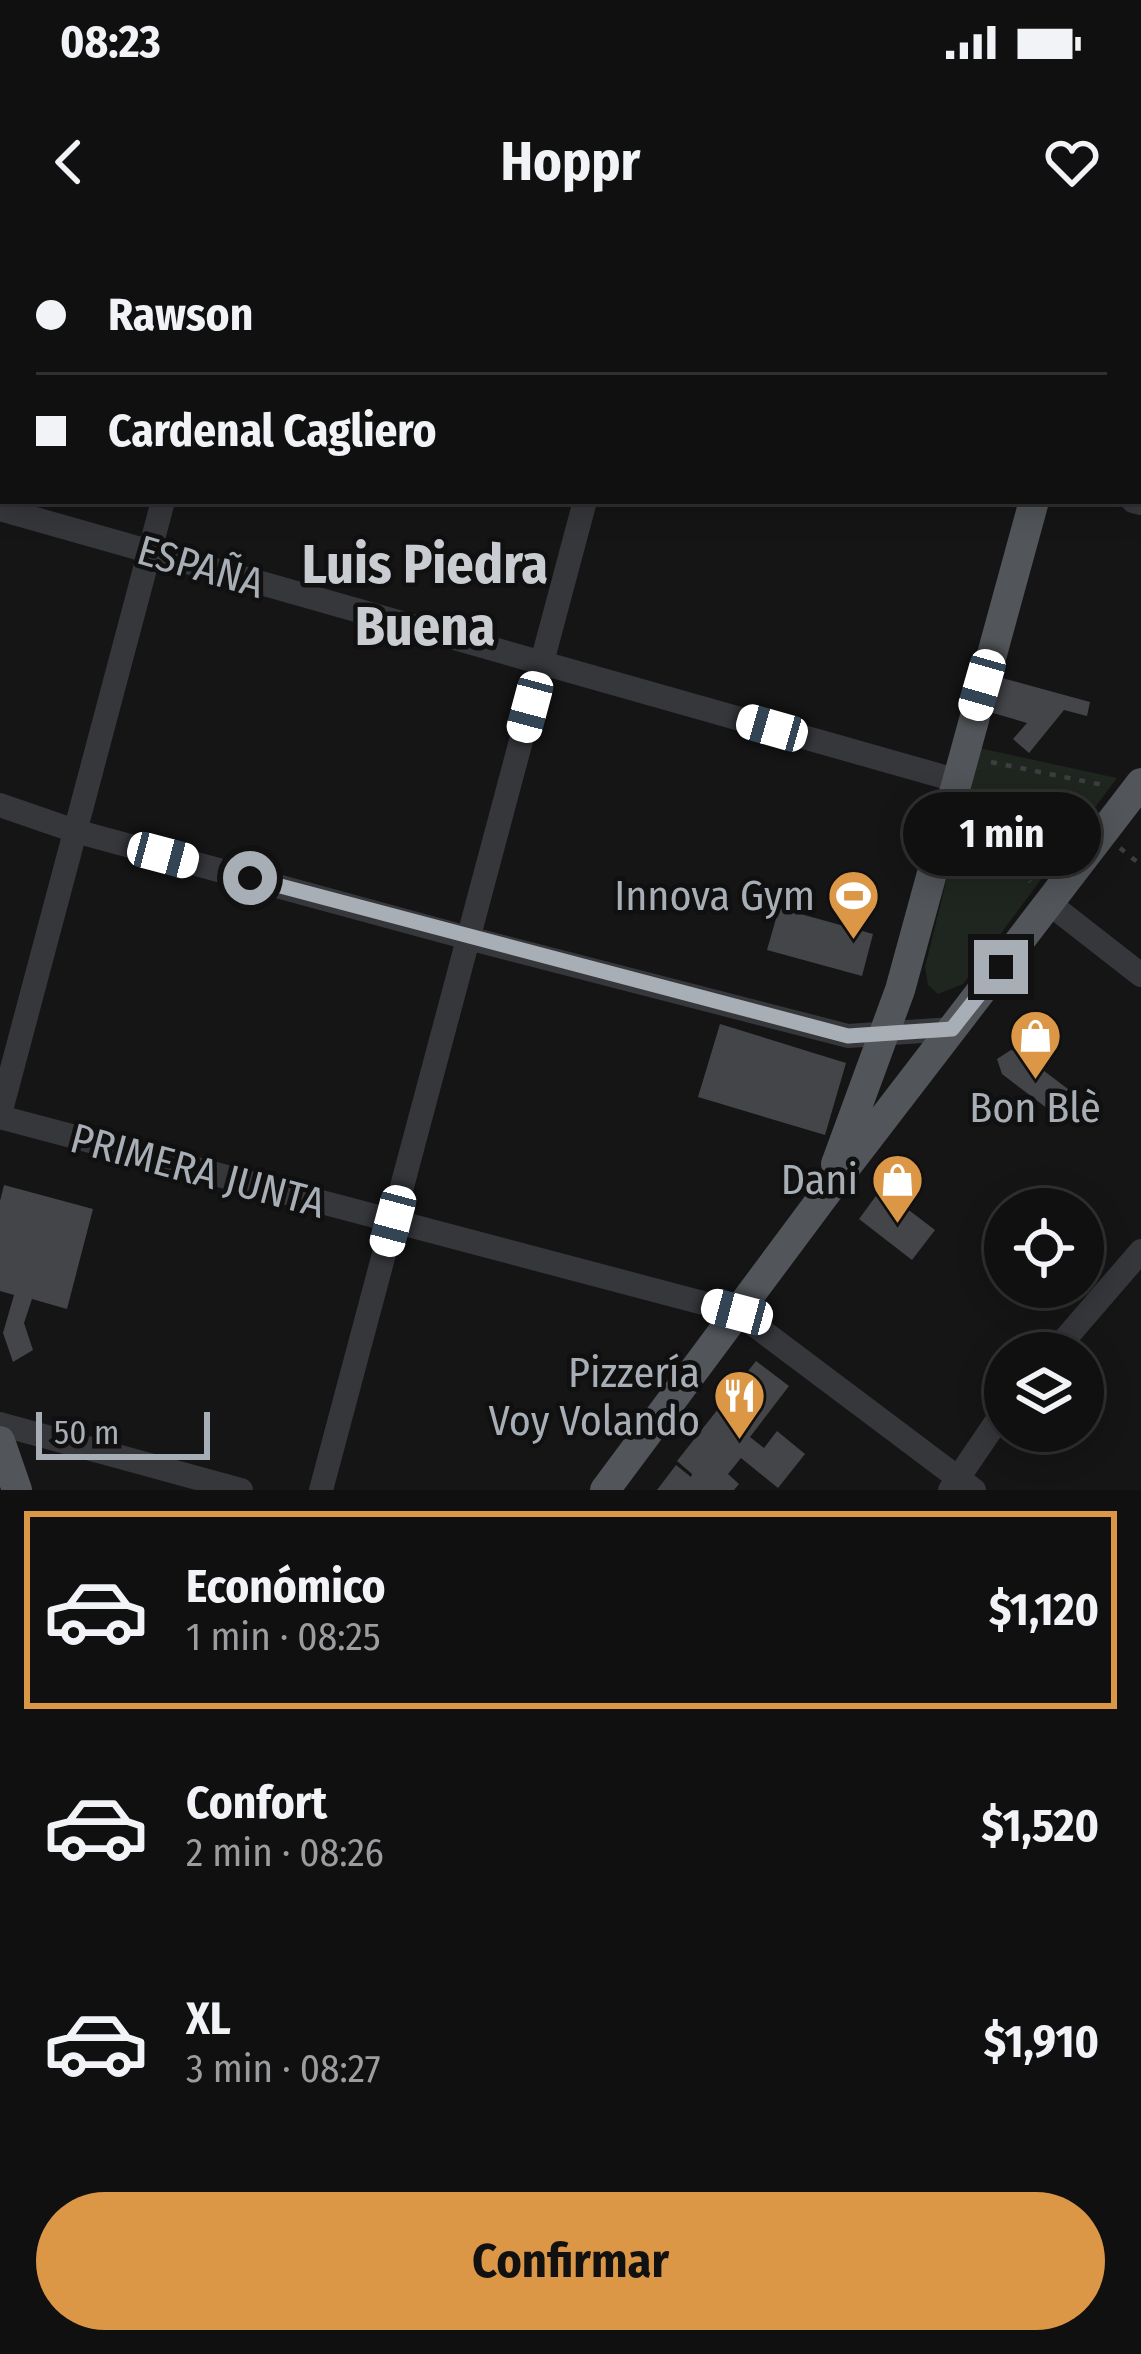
<!DOCTYPE html>
<html lang="es">
<meta charset="utf-8">
<style>
:root{--surface:#101010;--page:#1e1e1e;--text:#f1f3f6;--muted:#9c9d9f;--line:#303030;--accent:#dc9746}
body{margin:0;font-family:"Fira Sans Condensed",sans-serif;background:var(--page);color:var(--text);height:100vh;display:flex;flex-direction:column;font-size:45px;white-space:nowrap}
*{box-sizing:border-box;margin:0}
p{font-size:39px;color:var(--muted)}
.icon{flex:none;width:66px;height:66px;fill:none;stroke:currentColor;stroke-width:2;stroke-linecap:round;stroke-linejoin:round}
.map{position:relative;height:1250px;overflow:hidden}
.side{display:flex;flex-direction:column;background:var(--surface);flex:1}
.side>*{flex:none}
.guide{position:absolute;left:0px;top:0px;width:1143px;height:264px;box-shadow:0 6px 30px #0003,0 0 0 3px var(--line);display:grid;align-content:center;height:264px;padding:0 36px;background:var(--surface)}
.buttons{position:absolute;left:984px;top:948px;display:grid;gap:24px}
.buttons a{display:grid;place-items:center;width:120px;height:120px;border-radius:50%;background:var(--surface);box-shadow:0 6px 30px #0003,0 0 0 3px var(--line);font-size:60px}
.scale{position:absolute;left:36px;bottom:30px;width:174px;box-sizing:border-box;padding-left:12px;border:6px solid #a8aeb5;border-top:0;font-size:33px;line-height:42px;white-space:nowrap;color:#a8aeb5;-webkit-text-stroke:9px #101011;paint-order:stroke}
.end{position:absolute;width:54px;height:54px;margin:-27px;border:15px solid #a8aeb5;background:#111;box-shadow:0 0 0 6px #111}
.from{border-radius:50%}
.bubble{position:absolute;height:84px;border-radius:42px;background:var(--surface);box-shadow:0 6px 30px #0003,0 0 0 3px var(--line);font-size:39px;font-weight:700;line-height:84px;text-align:center}
.car{position:absolute;width:36px;height:72px;margin:-36px -18px;border-radius:15px;box-shadow:0 0 9px 3px #0007;background:linear-gradient(#fff 24%,#345 0 40%,#fff 0 76%,#345 0 86%,#fff 0)}
.guide b{display:flex;align-items:center;gap:42px;height:114px;font-size:45px}
.guide b+b{border-top:3px solid var(--line)}
.guide i{width:30px;height:30px;background:var(--text)}
ul{padding:21px 0 0;list-style:none}
li{display:flex;align-items:center;gap:36px;height:198px;margin:0 24px 18px;padding:0 12px;border:6px solid transparent;border-radius:0px}
li div{flex:1}
li b{display:block;font-size:45px}
li em{font-style:normal;font-weight:700}
li.selected{border-color:var(--accent)}
li>.icon{width:108px;height:108px;stroke-width:1.5}
.button{display:flex;gap:24px;margin-top:auto;padding:24px 36px}
.button a{flex:1;height:138px;border-radius:72px;background:var(--accent);color:#111;font-size:48px;font-weight:700;line-height:138px;text-align:center}
.status{display:flex;justify-content:space-between;align-items:center;height:84px;padding:0 60px;background:var(--surface);direction:ltr}
.status svg{height:33px;fill:currentColor}
header{display:flex;justify-content:space-between;align-items:center;height:156px;padding:0 36px;background:var(--surface);font-size:54px;font-weight:700}
.map>svg:first-child{display:block}
.park{fill:#1f261f}
.building{fill:#444549}
.lines{fill:none;stroke-linecap:round;stroke-linejoin:round}
.path{stroke:#3c3e42;stroke-width:4.5;stroke-dasharray:6 9;stroke-linecap:butt}
.minor{stroke:#36373b;stroke-width:24}
.major{stroke:#525559;stroke-width:30}
.route{stroke:#a8aeb5;stroke-width:15}
.labels{text-anchor:middle;stroke-width:9;stroke-linejoin:round;paint-order:stroke}
.street-label{font-size:42px;fill:#a8aeb5;stroke:#101011}
.poi-label{font-size:42px;fill:#a8aeb5;stroke:#101011;text-anchor:end}
.district-label{font-size:54px;font-weight:bold;fill:#c9ccd1;stroke:#101011}
</style>
<div class="status"><b>08:23</b><svg viewBox="0 0 49 12"><path d="M0 12V9h3v3zM5 12V6h3v6zM10 12V3h3v9zM15 12V0h3v12zM26 1h20v11H26zM47 4h2v5h-2z"/></svg></div>
<header><svg class="icon" aria-label="back" viewBox="0 0 24 24"><path d="M15 5l-7 7 7 7"/></svg>Hoppr<svg class="icon" aria-label="heart" viewBox="0 0 24 24"><path d="M12 20l-8-8c-3-5 5-10 8-4 3-6 11-1 8 4z"/></svg></header>
<div class="map">
<svg width="1141" height="1250" viewBox="0 0 1141 1250">
<rect width="100%" height="100%" fill="#151516"/>
<path class="park" d="M979 508 1117 538 963 744 938 754 928 745 925 727Z"/>
<path class="building" d="M1002 438 1090 462 1087 476 1064 470 1029 513 1013 499 1027 483 993 473Z
M779 668 873 694 862 736 767 710Z
M720 784 846 823 825 895 698 857Z
M1011 810 1019 812 1068 849 1052 872 1002 834 997 819Z
M4 945 93 969 67 1069 32 1059 24 1083 33 1110 13 1122 3 1093 14 1055 0 1051V961Z
M881 949 935 990 912 1020 859 979Z
M756 1121 789 1146 750 1197 764 1208 777 1191 805 1214 778 1248 741 1218 728 1234 739 1244 734 1250H657L676 1225 691 1237 692 1234 677 1221Z"/>
<g class="lines">
<path class="path" d="M991 522 1103 545
M977 568 1030 642
M1120 608 1141 625"/>
<path class="minor" d="M136 0 147 3
M232 3 233 0
M654 3 655 0
M1133 261 1141 263
M0 269 955 540
M0 565 75 591 468 698 848 796 952 789
M1050 664 1141 735
M0 874 163 261
M0 877 737 1072 974 1250
M1053 1113 1141 1011
M0 1184 241 1250
M321 1250 585 261
M950 1250 1005 1169"/>
<path class="major" d="M1098 3V0
M836 924 900 750 1034 261
M0 1201 17 1250
M605 1250 823 957 1141 543"/>
</g>
<g class="lines">
<path class="route" d="M250 638 848 796 952 789 1001 727"/>
</g>
<defs>
<symbol id="stadium-pin" viewBox="-11 -11 22 30"><path d="M0 17L-7.5 6A9.5 9.5 0 1 1 7.5 6Z" fill="#dc9746" stroke="#101011"/><path d="M0-5a6.5 5 0 1 0 0 10a6.5 5 0 1 0 0-10ZM-3.5-1.8h7v3.6h-7Z" fill="#fff"/></symbol>
<symbol id="shop-pin" viewBox="-11 -11 22 30"><path d="M0 17L-7.5 6A9.5 9.5 0 1 1 7.5 6Z" fill="#dc9746" stroke="#101011"/><path d="M-5-2.5h2.3a2.7 3.5 0 0 1 5.4 0H5L5.5 6h-11ZM-1.5-2.5h3a1.5 2.3 0 0 0-3 0Z" fill="#fff"/></symbol>
<symbol id="restaurant-pin" viewBox="-11 -11 22 30"><path d="M0 17L-7.5 6A9.5 9.5 0 1 1 7.5 6Z" fill="#dc9746" stroke="#101011"/><path d="M-5-6h1v4h1v-4h1v4h1v-4h1v5L-1.5 .5V6h-2V.5L-5-1ZM5-6V6H3V1.5H1.5Q1.5-4 5-6Z" fill="#fff"/></symbol>
</defs>
<g fill-rule="evenodd">
<use href="#stadium-pin" x="824" y="626" width="59" height="81"/>
<use href="#shop-pin" x="1006" y="766" width="59" height="81"/>
<use href="#shop-pin" x="868" y="910" width="59" height="81"/>
<use href="#restaurant-pin" x="710" y="1126" width="59" height="81"/>
</g>
<g class="labels">
<g class="street-label">
<text transform="translate(201 326) rotate(16)" y="15">ESPAÑA</text>
<text transform="translate(198 930) rotate(15)" y="15">PRIMERA JUNTA</text>
</g>
<g class="poi-label">
<text x="815" y="670">Innova Gym</text>
<text x="1035" y="882" text-anchor="middle">Bon Blè</text>
<text x="858" y="954">Dani</text>
<text x="700" y="1147">Pizzería<tspan x="700" dy="48">Voy Volando</tspan></text>
</g>
<g class="district-label">
<text x="425" y="343">Luis Piedra<tspan x="425" dy="62">Buena</tspan></text>
</g>
</g>
</svg>
<div class="buttons">
<a><svg class="icon" aria-label="locate" viewBox="0 0 24 24"><circle cx="12" cy="12" r="6"/><path d="M12 2v4M12 18v4M2 12h4M18 12h4"/></svg></a>
<a><svg class="icon" aria-label="layers" viewBox="0 0 24 24"><path d="M12 4l9 5-9 5-9-5zM3 14l9 5 9-5"/></svg></a>
</div>
<div class="scale">50 m</div>
<i class="end from" style="left:250px;top:638px"></i>
<i class="end" style="left:1001px;top:727px"></i>
<div class="bubble" style="left:903px;top:552px;width:198px">1 min</div>
<i class="car" style="left:982px;top:445px;rotate:196deg"></i>
<i class="car" style="left:530px;top:467px;rotate:195deg"></i>
<i class="car" style="left:772px;top:488px;rotate:286deg"></i>
<i class="car" style="left:163px;top:615px;rotate:105deg"></i>
<i class="car" style="left:393px;top:981px;rotate:195deg"></i>
<i class="car" style="left:737px;top:1072px;rotate:285deg"></i>
<div class="guide">
<b><i class="from"></i>Rawson</b>
<b><i></i>Cardenal Cagliero</b>
</div>
</div>
<section class="side">
<ul>
<li class="selected"><svg class="icon" aria-label="car" viewBox="0 0 24 24"><path d="M5 17H2v-5l4-1 3-4h7l3 4 3 1v5h-3M9 17h6M6 11h13"/><circle cx="7" cy="17" r="2"/><circle cx="17" cy="17" r="2"/></svg><div><b>Económico</b><p>1 min · 08:25</p></div><em>$1,120</em></li>
<li><svg class="icon" aria-label="car" viewBox="0 0 24 24"><path d="M5 17H2v-5l4-1 3-4h7l3 4 3 1v5h-3M9 17h6M6 11h13"/><circle cx="7" cy="17" r="2"/><circle cx="17" cy="17" r="2"/></svg><div><b>Confort</b><p>2 min · 08:26</p></div><em>$1,520</em></li>
<li><svg class="icon" aria-label="car" viewBox="0 0 24 24"><path d="M5 17H2v-5l4-1 3-4h7l3 4 3 1v5h-3M9 17h6M6 11h13"/><circle cx="7" cy="17" r="2"/><circle cx="17" cy="17" r="2"/></svg><div><b>XL</b><p>3 min · 08:27</p></div><em>$1,910</em></li>
</ul>
<div class="button"><a>Confirmar</a></div>
</section>
